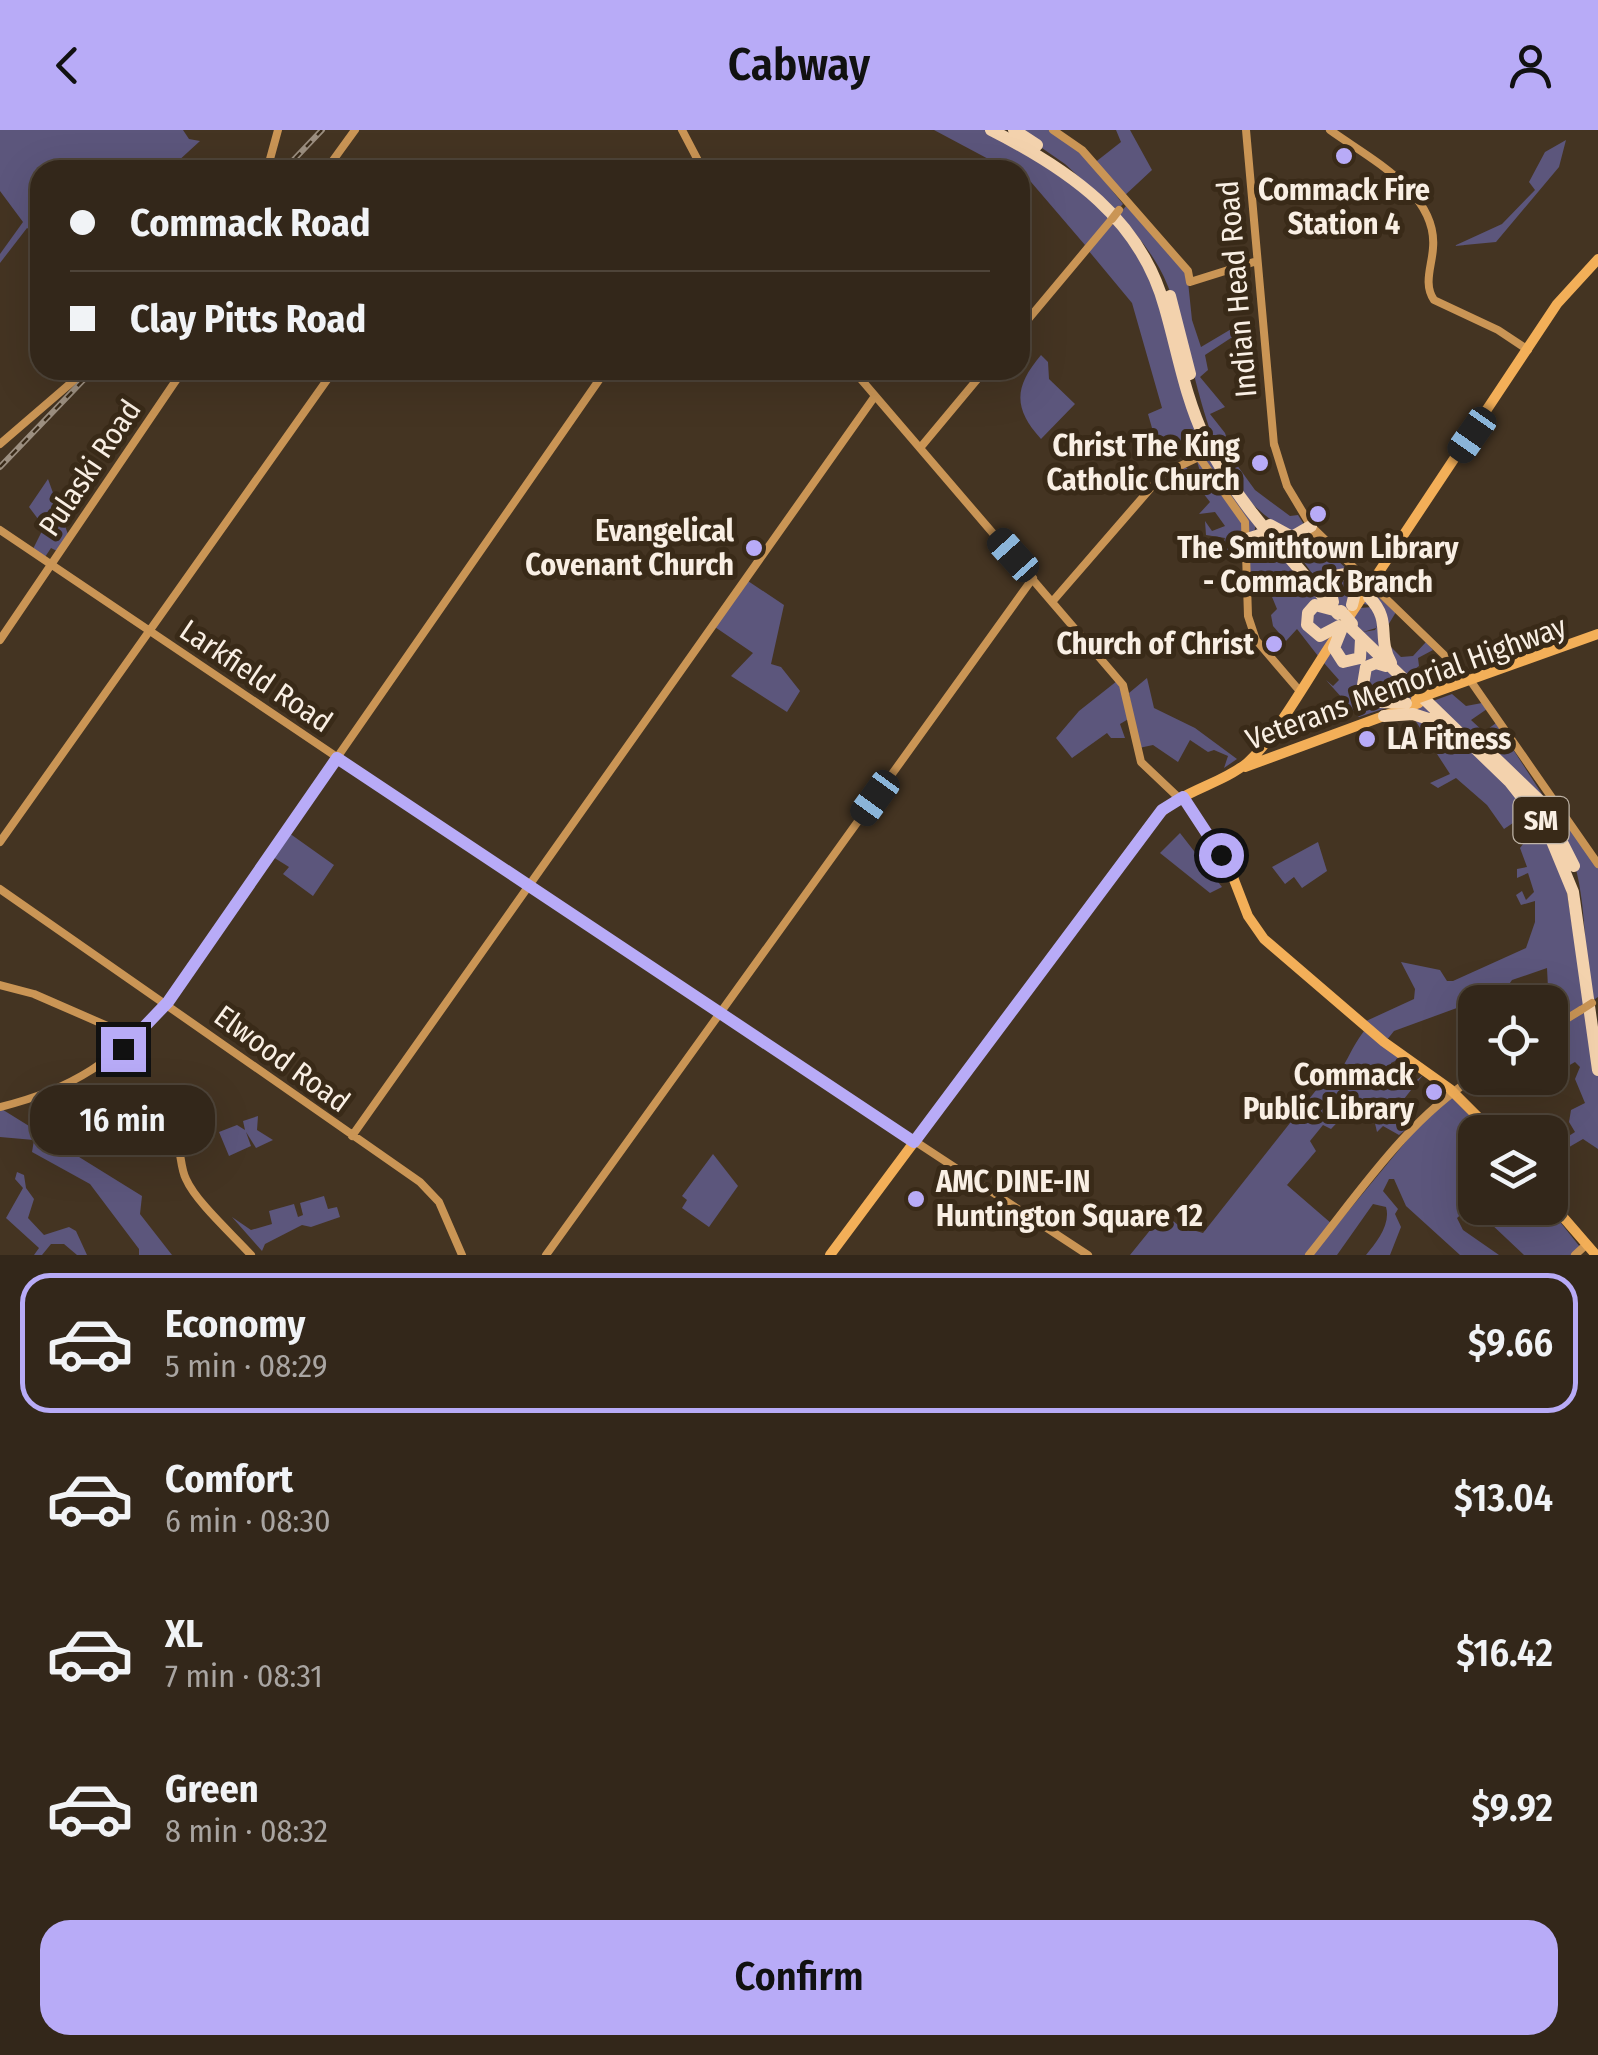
<!DOCTYPE html>
<meta charset="utf-8">
<style>
:root{--surface:#33271a;--page:#3e3327;--text:#f1f3f6;--muted:#a9a5a2;--line:#4e4439;--accent:#b8abf7}
body{margin:0;font-family:"Fira Sans Condensed",sans-serif;background:var(--page);color:var(--text);height:100vh;display:flex;flex-direction:column;font-size:38px;white-space:nowrap}
*{box-sizing:border-box;margin:0}
p{font-size:32px;color:var(--muted)}
.icon{flex:none;width:55px;height:55px;fill:none;stroke:currentColor;stroke-width:2;stroke-linecap:round;stroke-linejoin:round}
.map{position:relative;height:1125px;overflow:hidden}
.side{display:flex;flex-direction:column;background:var(--surface);flex:1}
.side>*{flex:none}
.guide{position:absolute;left:30px;top:30px;width:1000px;height:220px;border-radius:30px;box-shadow:0 10px 40px #0002,0 0 0 2px var(--line);display:grid;align-content:center;height:220px;padding:0 40px;background:var(--surface)}
.fabs{position:absolute;left:1458px;top:855px;display:grid;gap:20px}
.fabs a{display:grid;place-items:center;width:110px;height:110px;border-radius:20px;background:var(--surface);box-shadow:0 10px 40px #0002,0 0 0 2px var(--line);font-size:50px}
.end{position:absolute;width:45px;height:45px;margin:-22px;border:12px solid #b8abf7;background:#111;box-shadow:0 0 0 5px #111}
.from{border-radius:50%}
.bubble{position:absolute;height:70px;border-radius:30px;background:var(--surface);box-shadow:0 10px 40px #0002,0 0 0 2px var(--line);font-size:32px;font-weight:600;line-height:70px;text-align:center}
.car{position:absolute;width:30px;height:60px;margin:-30px -15px;border-radius:12px;box-shadow:0 0 8px 2px #0007;background:linear-gradient(#222 24%,#8ab4d8 0 40%,#222 0 76%,#8ab4d8 0 86%,#222 0)}
.guide b{display:flex;align-items:center;gap:35px;height:95px;font-size:38px}
.guide b+b{border-top:2px solid var(--line)}
.guide i{width:25px;height:25px;background:var(--text)}
ul{padding:18px 0 0;list-style:none}
li{display:flex;align-items:center;gap:30px;height:140px;margin:0 20px 15px;padding:0 20px;border:5px solid transparent;border-radius:30px}
li div{flex:1}
li b{display:block;font-size:38px}
li em{font-style:normal;font-weight:600}
li.active{border-color:var(--accent)}
li>.icon{width:90px;height:90px;stroke-width:1.5}
.primary-button{display:flex;gap:20px;margin-top:auto;padding:20px 40px}
.primary-button a{flex:1;height:115px;border-radius:30px;background:var(--accent);color:#111;font-size:40px;font-weight:600;line-height:115px;text-align:center}
header{display:flex;justify-content:space-between;align-items:center;height:130px;padding:0 40px;background:var(--accent);color:#111;font-size:45px;font-weight:600}
.map>svg:first-child{display:block}
.green{fill:#5c567c}
.lines{fill:none;stroke-linecap:round;stroke-linejoin:round}
.secondary{stroke:#ca9555;stroke-width:8}
.primary{stroke:#f3af58;stroke-width:10}
.highway{stroke:#f3d2ad;stroke-width:12}
.rail-casing{stroke:#9c8f80;stroke-width:6}
.rail{stroke:#392a18;stroke-width:2.5;stroke-dasharray:8;stroke-linecap:butt}
.secondary-bridge{stroke:#ca9555;stroke-width:8}
.primary-bridge{stroke:#f3af58;stroke-width:10}
.highway-bridge{stroke:#f3d2ad;stroke-width:12}
.route{stroke:#b8abf7;stroke-width:12}
.poi-dot{fill:#b8abf7;stroke:#392a18;stroke-width:4}
.labels{text-anchor:middle;stroke-width:10;stroke-linejoin:round;paint-order:stroke}
.shield{fill:#392a18;stroke:#bfb4a7;stroke-width:2.5}
.shield-label{font-size:28px;font-weight:bold;fill:#f9efe4}
.poi-label{font-size:30px;font-weight:bold;fill:#f9efe4;stroke:#392a18;text-anchor:end}
.street-label{font-size:30px;fill:#f9efe4;stroke:#392a18}
</style>
<header><svg class="icon" aria-label="back" viewBox="0 0 24 24"><path d="M15 5l-7 7 7 7"/></svg>Cabway<svg class="icon" aria-label="person" viewBox="0 0 24 24"><circle cx="12" cy="8" r="4"/><path d="M4 21q1-7 8-7t8 7"/></svg></header>
<div class="map">
<svg width="1598" height="1125" viewBox="0 0 1598 1125">
<rect width="100%" height="100%" fill="#443422"/>
<path class="green" d="M0 0H183L189 9 200 11 176 33 184 40H40V106L27 98 0 133V124L23 92 0 61Z
M934 0H988L1042 28 1113 85 1074 129 1085 115 1031 52 1020 46V40H1009Z
M1016 0H1052L1077 17 1123 74 1116 81 1065 34Z
M1116 0H1130L1152 40 1123 67 1093 34 1121 12Z
M1566 10 1559 37 1496 112 1454 116 1502 94 1535 60 1529 52 1545 22Z
M1126 76 1187 142 1192 190 1201 217 1233 198 1240 202 1205 225 1208 240 1200 247 1225 277 1210 284 1225 303 1234 331 1255 360 1290 386 1298 385 1305 396 1297 405C1198 360 1203 240 1167 154 1156 127 1137 105 1119 84Z
M1116 87 1147 133 1191 278 1256 394 1254 403 1258 396 1270 405H1250L1201 327 1190 329 1178 309 1154 305 1148 284 1162 278 1132 173 1088 120Z
M1041 225 1048 232 1049 249 1075 274 1041 309C1013 278 1014 257 1041 225Z
M1196 328 1241 384 1245 406 1227 412 1231 422 1221 421 1225 408 1206 405 1205 391 1212 401 1225 396 1215 382 1199 384 1210 372 1193 350 1182 360 1177 341 1185 336 1197 350 1202 348Z
M48 349 69 407 59 422 51 418 45 427 33 419 44 397 29 377Z
M1267 393 1296 415 1308 403 1363 454 1345 483 1331 466 1341 443 1329 467 1296 421 1295 426Z
M1267 405 1333 478 1340 489 1332 501 1319 504 1310 499 1309 482 1318 475 1331 477 1320 473 1307 481 1305 493C1311 507 1321 506 1333 503L1318 526 1297 499 1286 511 1273 496 1271 485 1277 479 1265 450H1249L1248 410Z
M745 449 784 475 771 534 781 537 800 561 787 582 731 546 753 523 712 495Z
M1370 460 1396 482 1387 497 1388 514 1401 527 1413 526 1426 512 1433 520 1418 528 1419 536 1412 541 1433 556 1453 554 1422 565 1390 531 1385 517 1387 529 1351 489 1360 478 1373 477 1380 490 1376 498 1363 502 1375 500 1381 490 1376 477 1360 473 1368 461 1383 483 1385 499V483Z
M1346 495 1410 559 1414 569 1394 573 1362 555 1395 575 1359 587 1326 550 1333 556 1339 550 1324 533 1334 511 1338 528Z
M1147 548 1154 578 1195 598 1237 629 1224 638 1228 626 1214 620 1208 622 1190 610 1178 632 1153 615 1139 618 1129 563Z
M1117 551 1123 558 1130 588 1120 594 1125 608H1111L1107 603 1072 628 1056 608 1079 581Z
M1452 564 1466 576 1482 573 1487 579 1471 590 1484 602 1496 593 1551 678 1501 628 1430 572Z
M1425 573 1519 664 1562 732 1585 875 1550 897 1547 838 1512 850 1497 872H1475V895L1465 875 1394 901 1386 911 1364 892 1414 869 1415 859 1401 832 1440 840 1447 851H1453L1526 818 1535 792V771L1521 775 1516 765 1522 761 1526 770 1534 762 1528 743 1517 748V739L1527 737 1520 718 1526 710 1513 693 1504 699 1487 675 1456 648 1438 658 1430 653 1450 644 1413 587H1404Z
M1556 679 1598 736V867L1589 873C1583 805 1589 742 1553 682Z
M289 703 334 735 313 766 283 744 289 737 273 727Z
M1180 703 1222 757 1210 763 1160 723Z
M1318 712 1327 741 1302 758 1294 747 1285 754 1272 737Z
M1586 879 1598 942V1019L1583 1009 1552 1027 1563 1039 1559 1043 1550 1033V1018L1575 1002 1569 992 1571 980 1585 973 1575 949 1580 937 1575 932 1568 936 1554 899Z
M1364 901 1401 928 1391 933 1390 946 1408 957 1423 945 1400 974 1401 982 1413 994 1399 1005 1383 996 1377 1002 1374 989 1353 976 1331 999 1323 995 1310 1011 1316 1021 1287 1055 1280 1049 1332 1094 1306 1125H1130L1164 1083 1179 1096 1203 1103 1317 959 1314 952 1318 947 1330 954C1347 935 1349 921 1364 901Z
M1451 966 1486 1002H1475V1078H1549L1580 1117 1571 1125H1524L1471 1075 1457 1088 1463 1100 1499 1125H1460L1406 1076 1394 1049H1389L1383 1061 1398 1079 1395 1084 1401 1097 1390 1125H1366C1377 1112 1391 1094 1386 1077L1373 1074 1337 1125H1312L1412 1004Z
M0 978 142 1066 140 1084 172 1125H139V1119L90 1054 32 1022 34 1010 0 1007Z
M258 986 257 1000 273 1010 256 1018 246 1002 251 1016 229 1026 219 1002 237 995 245 1000 243 991Z
M713 1024 738 1056 709 1097 682 1078 687 1070 682 1066Z
M17 1042 24 1045 26 1058 34 1069 28 1088 44 1105 69 1097 76 1101 87 1125H77L64 1114H51L42 1125H34L39 1118 6 1088 23 1058 15 1049Z
M324 1066 328 1079 337 1077 340 1087 311 1097 302 1095 265 1114 262 1121 232 1087 251 1100 272 1094 269 1081 294 1074 298 1087 303 1085 300 1073Z"/>
<g class="lines">
<path class="secondary" d="M682 0 703 40
M1053 0 1082 20 1188 141 1190 152 1257 131
M1246 0 1274 315
M1330 0C1367 27 1438 62 1433 118 1432 136 1423 154 1434 170L1498 200 1528 220
M267 40 278 0
M326 40 355 0
M1020 199 1112 89
M853 240 1123 555 1141 632 1180 669
M0 314 86 240
M1274 314 1287 356 1311 396 1470 550 1598 734
M920 318 985 240
M0 400 598 803 1088 1125
M1312 405 1335 426
M1052 472 1163 344 1199 327 1245 392 1248 486 1256 510 1298 559
M0 510 183 240
M0 712 334 240
M0 759 420 1052 439 1072 462 1125
M0 855 34 864 135 908
M1550 899 1581 880
M53 963C81 1024 123 978 161 996 185 1006 177 1031 186 1049 196 1072 233 1105 251 1125
M0 977C74 959 115 930 166 874L606 240
M352 1006 875 266
M546 1125 1033 448
M1309 1125C1359 1063 1407 990 1475 947
M1575 1125 1587 1114"/>
<path class="primary" d="M1345 493 1557 174 1598 129
M1430 564 1598 504
M1245 637 1419 573
M1183 667 1231 742 1248 786 1264 809 1384 912 1450 959 1493 1002
M1550 1072 1596 1125
M830 1125 1154 690C1177 661 1219 656 1247 633 1274 610 1311 543 1333 511"/>
<path class="highway" d="M991 0C1070 40 1141 89 1165 178 1178 223 1185 267 1205 309 1237 375 1292 429 1338 484
M1014 0 1037 15
M1170 166 1190 244
M1270 395 1292 407 1311 396
M1247 409 1263 404 1273 408
M1369 454V467C1393 492 1376 506 1391 533
M1333 472 1329 454 1334 446 1346 444 1357 455 1352 475
M1334 480 1315 475 1308 483 1307 495 1320 506 1339 496
M1350 497 1510 652 1547 699 1573 762 1598 940
M1342 498 1334 518 1343 532 1360 528 1361 509
M1386 536 1376 533 1366 537 1363 555 1379 572 1406 573
M1384 586 1413 584 1444 594
M1485 618 1542 673 1574 736"/>
<defs>
<path id="rail" d="M284 40 322 0
M0 337 93 240"/>
</defs>
<use href="#rail" class="rail-casing"/>
<use href="#rail" class="rail"/>
<path class="secondary-bridge" d="M1112 89 1119 80
M1581 880 1592 873"/>
<path class="primary-bridge" d="M1416 569 1430 564"/>
<path class="highway-bridge" d="M1341 481 1352 494"/>
</g>
<g class="lines">
<path class="route" d="M123 919 168 872 337 628 914 1012 1162 680 1183 667 1221 725"/>
</g>
<g class="poi-dot">
<circle cx="1344" cy="26" r="10"/>
<circle cx="1260" cy="333" r="10"/>
<circle cx="1318" cy="384" r="10"/>
<circle cx="754" cy="418" r="10"/>
<circle cx="1274" cy="514" r="10"/>
<circle cx="1367" cy="609" r="10"/>
<circle cx="1434" cy="962" r="10"/>
<circle cx="916" cy="1069" r="10"/>
</g>
<g class="labels">
<rect class="shield" x="1513.5" y="667" width="55" height="46" rx="8"/>
<g class="shield-label">
<text x="1541" y="700">SM</text>
</g>
<g class="poi-label">
<text x="1344" y="70" text-anchor="middle">Commack Fire<tspan x="1344" dy="34">Station 4</tspan></text>
<text x="1240" y="326">Christ The King<tspan x="1240" dy="34">Catholic Church</tspan></text>
<text x="734" y="411">Evangelical<tspan x="734" dy="34">Covenant Church</tspan></text>
<text x="1318" y="428" text-anchor="middle">The Smithtown Library<tspan x="1318" dy="34">- Commack Branch</tspan></text>
<text x="1254" y="524">Church of Christ</text>
<text x="1387" y="619" text-anchor="start">LA Fitness</text>
<text x="1414" y="955">Commack<tspan x="1414" dy="34">Public Library</tspan></text>
<text x="936" y="1062" text-anchor="start">AMC DINE-IN<tspan x="936" dy="34">Huntington Square 12</tspan></text>
</g>
<g class="street-label">
<text transform="translate(1237 159) rotate(-95)" y="10">Indian Head Road</text>
<text transform="translate(90 338) rotate(-56)" y="10">Pulaski Road</text>
<text transform="translate(256 546) rotate(34)" y="10">Larkfield Road</text>
<text transform="translate(1406 553) rotate(-20)" y="10">Veterans Memorial Highway</text>
<text transform="translate(282 929) rotate(36)" y="10">Elwood Road</text>
</g>
</g>
</svg>
<div class="fabs">
<a><svg class="icon" aria-label="locate" viewBox="0 0 24 24"><circle cx="12" cy="12" r="6"/><path d="M12 2v4M12 18v4M2 12h4M18 12h4"/></svg></a>
<a><svg class="icon" aria-label="layers" viewBox="0 0 24 24"><path d="M12 4l9 5-9 5-9-5zM3 14l9 5 9-5"/></svg></a>
</div>
<i class="end from" style="left:1221px;top:725px"></i>
<i class="end" style="left:123px;top:919px"></i>
<div class="bubble" style="left:30px;top:955px;width:185px">16 min</div>
<i class="car" style="left:1472px;top:305px;rotate:215deg"></i>
<i class="car" style="left:1013px;top:425px;rotate:318deg"></i>
<i class="car" style="left:875px;top:668px;rotate:216deg"></i>
<div class="guide">
<b><i class="from"></i>Commack Road</b>
<b><i></i>Clay Pitts Road</b>
</div>
</div>
<section class="side">
<ul>
<li class="active"><svg class="icon" aria-label="car" viewBox="0 0 24 24"><path d="M5 17H2v-5l4-1 3-4h7l3 4 3 1v5h-3M9 17h6M6 11h13"/><circle cx="7" cy="17" r="2"/><circle cx="17" cy="17" r="2"/></svg><div><b>Economy</b><p>5 min · 08:29</p></div><em>$9.66</em></li>
<li><svg class="icon" aria-label="car" viewBox="0 0 24 24"><path d="M5 17H2v-5l4-1 3-4h7l3 4 3 1v5h-3M9 17h6M6 11h13"/><circle cx="7" cy="17" r="2"/><circle cx="17" cy="17" r="2"/></svg><div><b>Comfort</b><p>6 min · 08:30</p></div><em>$13.04</em></li>
<li><svg class="icon" aria-label="car" viewBox="0 0 24 24"><path d="M5 17H2v-5l4-1 3-4h7l3 4 3 1v5h-3M9 17h6M6 11h13"/><circle cx="7" cy="17" r="2"/><circle cx="17" cy="17" r="2"/></svg><div><b>XL</b><p>7 min · 08:31</p></div><em>$16.42</em></li>
<li><svg class="icon" aria-label="car" viewBox="0 0 24 24"><path d="M5 17H2v-5l4-1 3-4h7l3 4 3 1v5h-3M9 17h6M6 11h13"/><circle cx="7" cy="17" r="2"/><circle cx="17" cy="17" r="2"/></svg><div><b>Green</b><p>8 min · 08:32</p></div><em>$9.92</em></li>
</ul>
<div class="primary-button"><a>Confirm</a></div>
</section>
